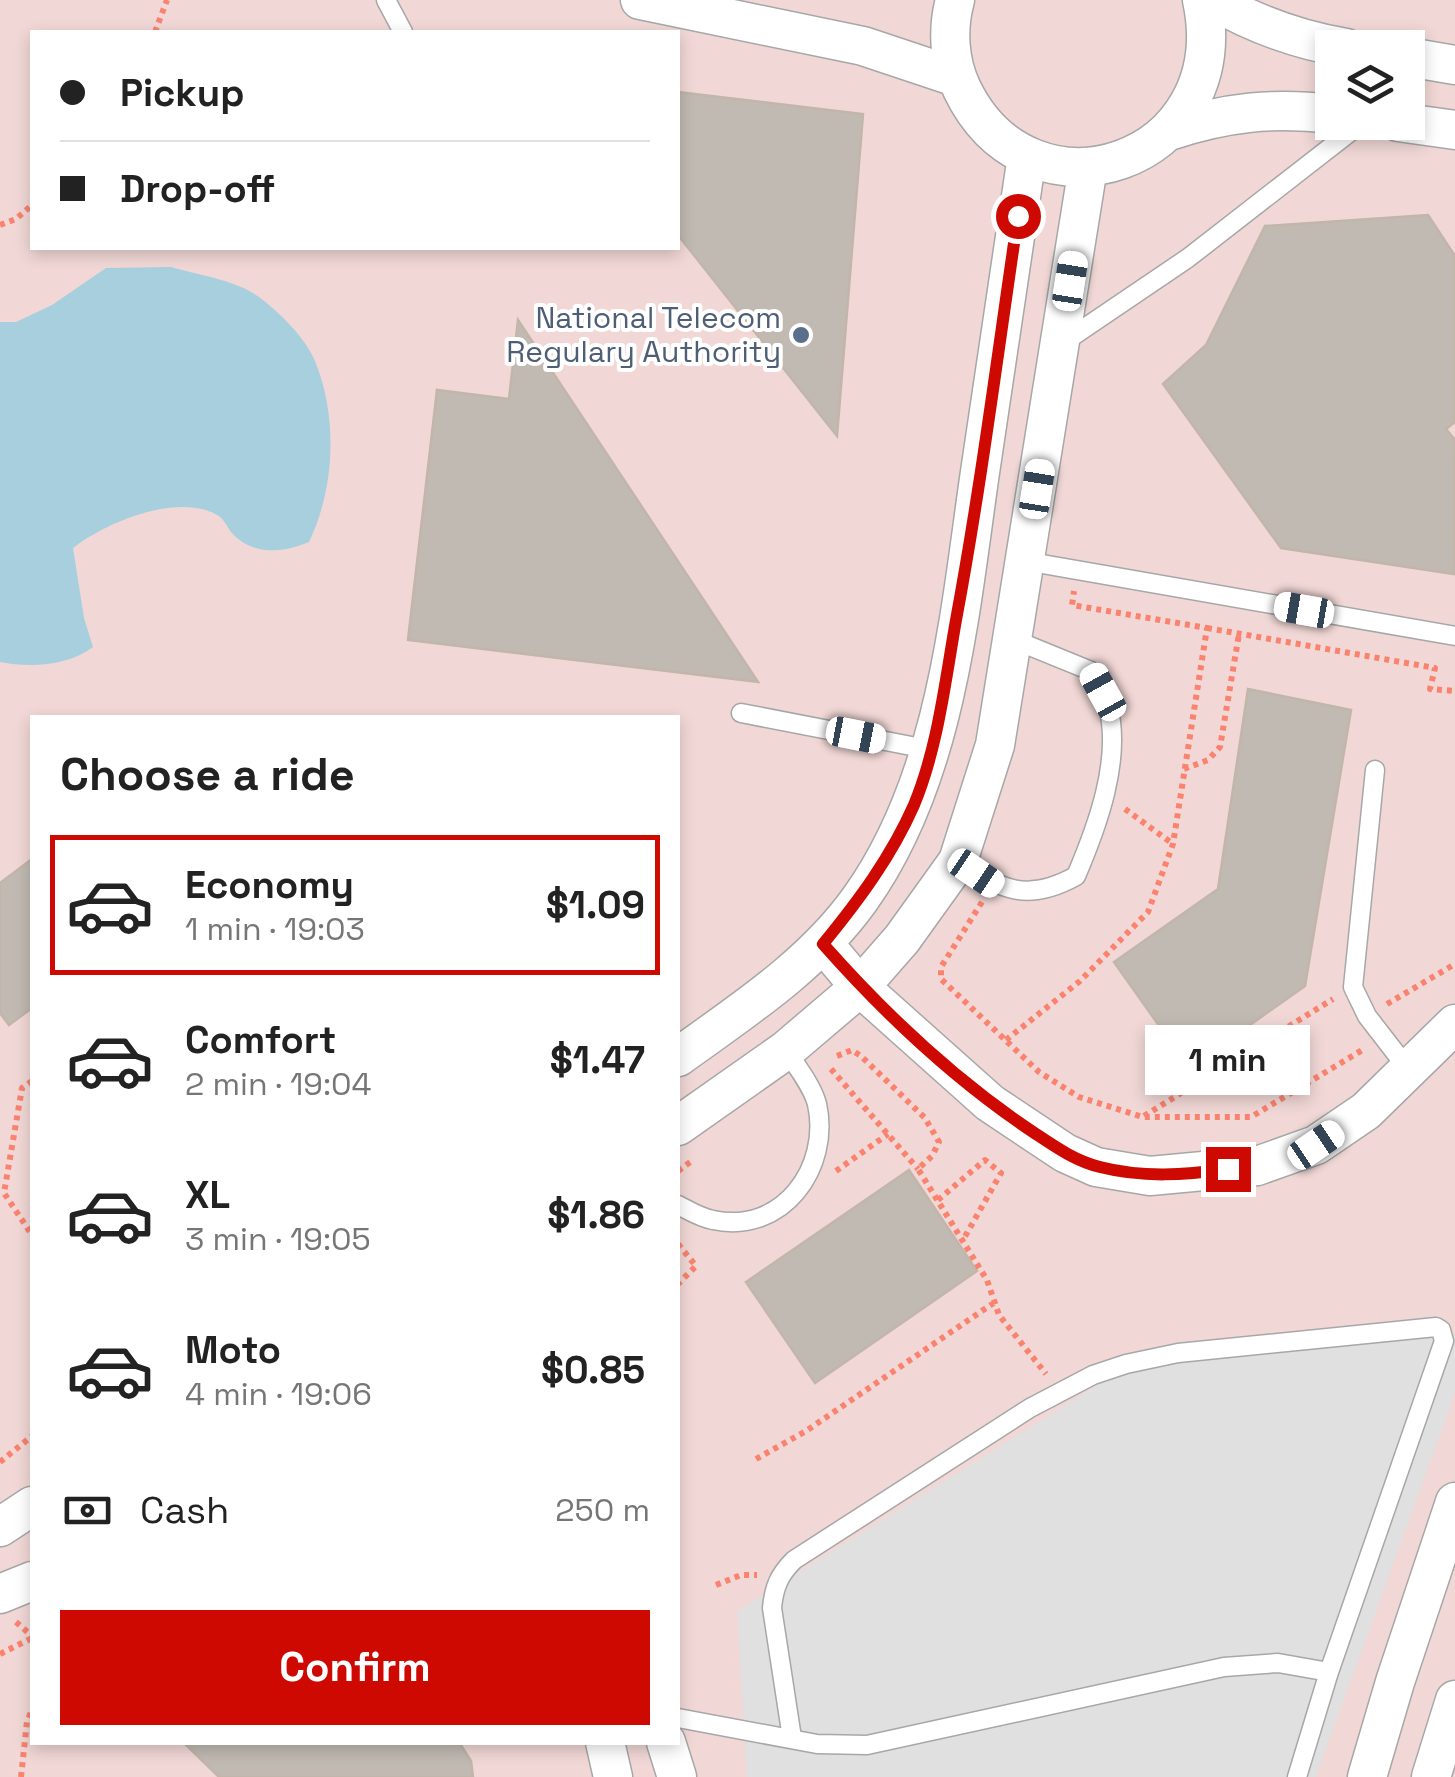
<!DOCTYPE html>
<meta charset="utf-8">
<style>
:root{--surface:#fff;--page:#f6f6f6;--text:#222;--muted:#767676;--line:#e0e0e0;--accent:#ce0902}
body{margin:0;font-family:"Space Grotesk",sans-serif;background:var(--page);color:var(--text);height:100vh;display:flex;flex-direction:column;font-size:38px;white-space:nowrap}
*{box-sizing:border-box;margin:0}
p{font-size:32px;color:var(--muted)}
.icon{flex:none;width:55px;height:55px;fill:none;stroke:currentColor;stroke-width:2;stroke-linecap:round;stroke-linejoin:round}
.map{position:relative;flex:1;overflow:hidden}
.panel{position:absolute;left:30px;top:715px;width:650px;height:1030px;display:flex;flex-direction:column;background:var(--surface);border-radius:0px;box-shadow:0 5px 15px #0003}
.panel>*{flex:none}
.hud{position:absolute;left:30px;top:30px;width:650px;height:220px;border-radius:0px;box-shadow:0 5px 15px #0003;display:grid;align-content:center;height:220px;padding:0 30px;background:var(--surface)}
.tools{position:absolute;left:1315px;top:30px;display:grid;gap:20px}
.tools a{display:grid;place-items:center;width:110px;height:110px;border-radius:0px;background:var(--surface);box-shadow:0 5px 15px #0003;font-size:50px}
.end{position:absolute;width:45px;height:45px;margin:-22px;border:12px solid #ce0902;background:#fff;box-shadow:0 0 0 5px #fff}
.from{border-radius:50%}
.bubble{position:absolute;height:70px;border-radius:0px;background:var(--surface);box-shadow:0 5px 15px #0003;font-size:32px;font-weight:700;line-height:70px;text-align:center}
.car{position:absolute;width:30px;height:60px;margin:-30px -15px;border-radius:12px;box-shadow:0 0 8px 2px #0007;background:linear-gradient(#fff 24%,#345 0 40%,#fff 0 76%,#345 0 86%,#fff 0)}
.hud b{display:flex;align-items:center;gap:35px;height:95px;font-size:38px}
.hud b+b{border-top:2px solid var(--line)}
.hud i{width:25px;height:25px;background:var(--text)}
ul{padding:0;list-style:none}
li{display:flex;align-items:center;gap:30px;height:140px;margin:0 20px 15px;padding:0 10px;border:5px solid transparent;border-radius:0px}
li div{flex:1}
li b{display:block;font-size:38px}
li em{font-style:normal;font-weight:700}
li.on{border-color:var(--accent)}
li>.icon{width:90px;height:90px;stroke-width:1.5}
h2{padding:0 30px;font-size:45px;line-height:120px}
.pay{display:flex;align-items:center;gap:25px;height:110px;padding:0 30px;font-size:38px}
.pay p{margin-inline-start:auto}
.button{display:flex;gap:20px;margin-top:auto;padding:20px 30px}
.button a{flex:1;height:115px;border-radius:0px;background:var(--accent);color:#fff;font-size:40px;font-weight:700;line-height:115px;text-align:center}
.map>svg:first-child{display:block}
.commercial{fill:#f1d8d6;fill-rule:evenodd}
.parking{fill:#e0e0e0}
.water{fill:#a7cfdd}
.building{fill:#c1bab3;stroke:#c2b5a9;stroke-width:2.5}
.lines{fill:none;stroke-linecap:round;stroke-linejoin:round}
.service-casing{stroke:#a7a7a7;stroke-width:21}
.minor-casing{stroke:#a7a7a7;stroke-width:41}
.path{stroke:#f9836f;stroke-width:6;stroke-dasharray:5 5;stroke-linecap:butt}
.service{stroke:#fff;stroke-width:18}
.minor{stroke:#fff;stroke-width:38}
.route{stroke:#ce0902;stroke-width:12}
.service-dot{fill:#5c6f8a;stroke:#fff;stroke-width:4}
.labels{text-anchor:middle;stroke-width:8;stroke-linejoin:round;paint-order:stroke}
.service-label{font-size:30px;fill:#4e5e75;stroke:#fff;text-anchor:end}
</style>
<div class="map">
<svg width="1455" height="1777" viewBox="0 0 1455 1777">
<rect width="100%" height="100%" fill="#f0ede6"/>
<path class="commercial" d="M0 0H1455V1777H0ZM32 32H678V248H32ZM1332 48H1408V122H1332ZM32 718H678V1742H32Z"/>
<path class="parking" d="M1455 1333V1393L1316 1777H747L737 1611 1122 1370Z"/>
<path class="water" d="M171 267C198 275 236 280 259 297 279 312 305 337 315 361 338 417 335 488 309 542 283 553 252 556 231 532 226 525 224 519 217 515 177 492 105 523 73 548L84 618 93 647C68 666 30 668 0 662V322H16L52 305 106 268Z"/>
<path class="building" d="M678 92 863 114 837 436 678 235Z
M1428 215 1455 256V422L1446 429 1455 440 1454 574 1281 548 1163 384 1206 345 1265 226Z
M518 320 758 682 408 640 437 390 509 399Z
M1248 689 1351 710 1305 986 1189 1068 1114 962 1218 889Z
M32 859V1008L9 1025 0 1013V883Z
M909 1170 977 1271 815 1383 746 1282Z
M183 1742H459L471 1761 473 1777H219Z"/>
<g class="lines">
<defs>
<path id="service" d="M386 0 403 32
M1064 342 1188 258 1363 122
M1025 561 1455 636
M741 713 932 750
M1375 770 1353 987 1367 1016 1408 1069
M958 861C1002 890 1027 903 1076 876 1097 827 1122 760 1108 706 1105 694 1098 682 1091 671L1015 640
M678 1205C688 1210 701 1218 713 1220 783 1235 831 1167 817 1104 812 1085 796 1066 786 1050
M678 1718 817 1744 867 1745 1224 1667 1278 1663 1329 1672
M792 1738 772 1608C774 1587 779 1575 794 1560L1030 1408 1093 1375 1126 1364 1178 1353 1436 1327 1441 1330 1444 1341 1329 1672 1297 1777"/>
<path id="minor" d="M640 0 863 46 956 77
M955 0C947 29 949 62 962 89 1031 232 1237 164 1202 0
M1213 0C1254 24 1298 40 1346 48
M1408 57 1455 65
M1398 122 1455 130
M1169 131C1225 112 1274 107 1332 114
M823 943 860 987 990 1103 1065 1153 1096 1167 1150 1176 1257 1166 1316 1145 1366 1111 1455 1024
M678 1057C742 1011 813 965 860 899 945 780 959 620 979 479 995 372 1011 264 1027 156
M678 1126 786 1050 860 987 902 939 958 861 995 745 1088 167
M0 1527 32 1506
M0 1594 32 1581
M605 1742 613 1777
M666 1742 677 1777
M1367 1777 1395 1682 1455 1502
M1431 1777 1455 1700"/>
</defs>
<use href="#service" class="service-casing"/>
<use href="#minor" class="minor-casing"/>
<path class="path" d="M155 32 167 0
M0 225 16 219 32 205
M1207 628 1435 668 1430 689 1455 691
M1184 769 1208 760 1220 747 1239 634
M1125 809 1173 844
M982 902 941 967V979L1039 1072 1079 1097 1143 1117H1251L1364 1049
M1387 1004 1455 964
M1006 1040 1080 981 1148 912 1173 844 1207 628 1072 605 1074 591
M837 1056 852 1050 861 1056 925 1118 939 1142 932 1156 918 1169 987 1280 999 1315 1046 1374
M831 1069 918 1169
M32 1081 22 1088 4 1193 32 1235
M1144 1116 1333 999
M678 1171 693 1160
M836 1171 888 1134
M938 1200 985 1160 1001 1173 963 1240
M678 1244 696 1266 678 1284
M756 1459 806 1431 995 1302
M0 1462 32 1436
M716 1585 741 1575H757
M16 1622 32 1636
M0 1654 32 1638
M21 1777 27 1721 32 1710"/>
<use href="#service" class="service"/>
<use href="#minor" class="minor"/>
</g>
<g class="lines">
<path class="route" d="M1018 216C998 351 981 486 956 620 945 682 938 747 914 805 891 857 859 900 823 944 884 1013 955 1080 1033 1132 1054 1146 1075 1161 1100 1167 1143 1178 1185 1175 1228 1169"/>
</g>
<circle class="service-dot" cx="801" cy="335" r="10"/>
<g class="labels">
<g class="service-label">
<text x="781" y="328">National Telecom<tspan x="781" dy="34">Regulary Authority</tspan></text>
</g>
</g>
</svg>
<div class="tools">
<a><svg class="icon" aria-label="layers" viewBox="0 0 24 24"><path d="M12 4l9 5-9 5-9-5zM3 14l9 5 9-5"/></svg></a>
</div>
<i class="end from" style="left:1018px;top:216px"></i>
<i class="end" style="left:1228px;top:1169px"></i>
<div class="bubble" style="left:1145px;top:1025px;width:165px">1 min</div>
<i class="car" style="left:1070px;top:281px;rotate:9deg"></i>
<i class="car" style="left:1037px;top:489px;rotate:9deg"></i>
<i class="car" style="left:1304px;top:610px;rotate:280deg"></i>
<i class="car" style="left:1103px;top:692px;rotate:331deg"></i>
<i class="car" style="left:856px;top:735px;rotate:101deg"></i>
<i class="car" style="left:976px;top:873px;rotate:124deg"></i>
<i class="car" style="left:1316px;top:1145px;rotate:56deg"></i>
<div class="hud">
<b><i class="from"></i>Pickup</b>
<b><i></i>Drop-off</b>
</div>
<section class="panel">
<h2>Choose a ride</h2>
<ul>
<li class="on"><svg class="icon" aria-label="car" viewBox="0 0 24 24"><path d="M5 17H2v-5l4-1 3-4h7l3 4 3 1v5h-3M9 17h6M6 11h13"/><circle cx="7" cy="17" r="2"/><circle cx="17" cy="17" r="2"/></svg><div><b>Economy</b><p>1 min · 19:03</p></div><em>$1.09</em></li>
<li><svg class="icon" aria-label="car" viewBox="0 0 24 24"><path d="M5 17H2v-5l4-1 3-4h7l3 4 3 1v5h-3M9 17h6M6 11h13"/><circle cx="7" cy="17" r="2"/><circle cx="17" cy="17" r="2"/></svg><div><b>Comfort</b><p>2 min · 19:04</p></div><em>$1.47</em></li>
<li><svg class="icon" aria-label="car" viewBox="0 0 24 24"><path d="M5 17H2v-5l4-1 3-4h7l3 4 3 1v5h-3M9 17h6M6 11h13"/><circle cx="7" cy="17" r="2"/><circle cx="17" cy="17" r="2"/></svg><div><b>XL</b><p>3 min · 19:05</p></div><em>$1.86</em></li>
<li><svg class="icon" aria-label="car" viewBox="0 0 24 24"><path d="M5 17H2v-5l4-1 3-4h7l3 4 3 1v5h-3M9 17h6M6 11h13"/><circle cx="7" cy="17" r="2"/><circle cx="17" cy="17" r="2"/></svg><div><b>Moto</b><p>4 min · 19:06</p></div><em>$0.85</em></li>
</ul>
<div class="pay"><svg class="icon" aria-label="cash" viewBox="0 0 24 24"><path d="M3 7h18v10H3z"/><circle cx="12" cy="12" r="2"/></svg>Cash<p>250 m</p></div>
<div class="button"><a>Confirm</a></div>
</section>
</div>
